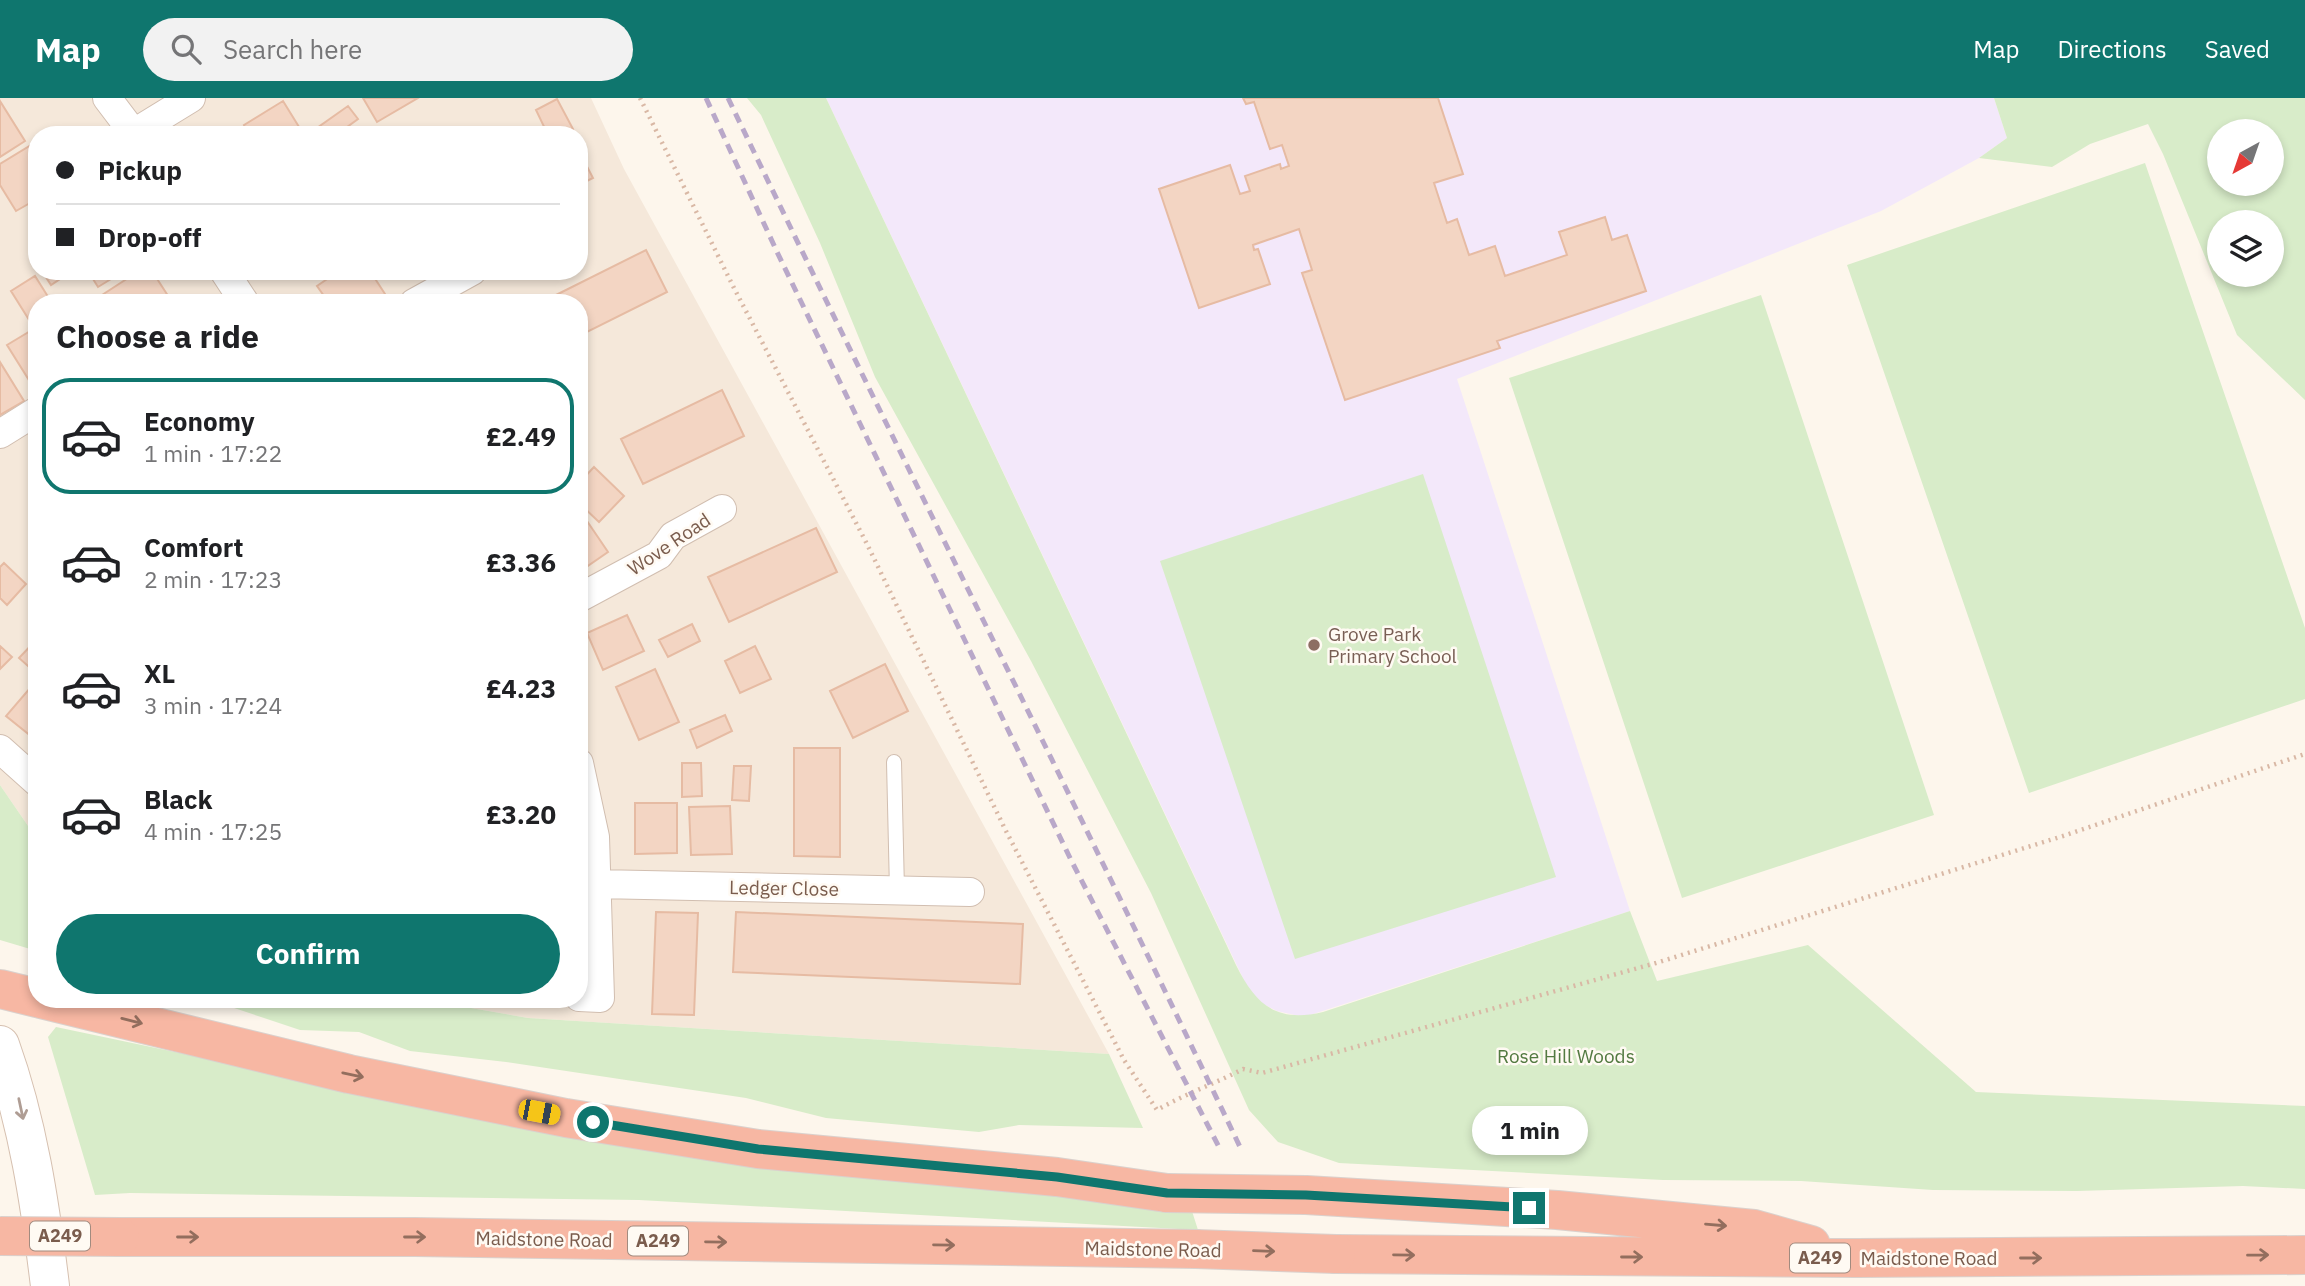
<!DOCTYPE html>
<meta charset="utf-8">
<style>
:root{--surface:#fff;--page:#f2f2f2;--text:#202124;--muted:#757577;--line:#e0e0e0;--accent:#0f766e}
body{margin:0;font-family:"IBM Plex Sans",sans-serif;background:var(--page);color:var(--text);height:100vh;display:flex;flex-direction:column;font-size:26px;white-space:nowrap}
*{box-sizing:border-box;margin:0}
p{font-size:23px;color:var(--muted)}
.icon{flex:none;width:38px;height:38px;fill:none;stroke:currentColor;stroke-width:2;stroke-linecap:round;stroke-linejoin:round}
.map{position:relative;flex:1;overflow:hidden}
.panel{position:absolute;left:28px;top:196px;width:560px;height:714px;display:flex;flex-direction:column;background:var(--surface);border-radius:28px;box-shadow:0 4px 10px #0003}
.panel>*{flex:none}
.hud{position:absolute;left:28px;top:28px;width:560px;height:154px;border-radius:28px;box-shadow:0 4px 10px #0003;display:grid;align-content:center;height:154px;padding:0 28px;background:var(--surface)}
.needle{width:46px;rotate:220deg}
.buttons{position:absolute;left:2207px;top:21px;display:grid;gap:14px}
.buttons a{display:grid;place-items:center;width:77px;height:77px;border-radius:50%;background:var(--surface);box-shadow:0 4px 10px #0003;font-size:35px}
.end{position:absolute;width:32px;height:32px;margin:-16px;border:9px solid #0f766e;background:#fff;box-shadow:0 0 0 4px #fff}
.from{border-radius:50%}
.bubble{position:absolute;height:49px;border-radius:24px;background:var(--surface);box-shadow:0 4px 10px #0003;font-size:23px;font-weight:700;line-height:49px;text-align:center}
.car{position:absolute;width:21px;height:42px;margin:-21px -10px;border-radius:9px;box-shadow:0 0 5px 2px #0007;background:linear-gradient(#f5c518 24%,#345 0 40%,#f5c518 0 76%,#345 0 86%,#f5c518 0)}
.hud b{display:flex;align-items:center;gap:24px;height:66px;font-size:26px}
.hud b+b{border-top:2px solid var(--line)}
.hud i{width:18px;height:18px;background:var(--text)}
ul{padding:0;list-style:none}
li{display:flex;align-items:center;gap:21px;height:116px;margin:0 14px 10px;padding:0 14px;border:4px solid transparent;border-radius:28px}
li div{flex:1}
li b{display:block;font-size:26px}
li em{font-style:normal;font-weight:700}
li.selected{border-color:var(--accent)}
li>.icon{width:63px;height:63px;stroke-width:1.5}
h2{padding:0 28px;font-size:32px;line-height:84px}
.action{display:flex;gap:14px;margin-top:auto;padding:14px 28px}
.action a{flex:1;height:80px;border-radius:42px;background:var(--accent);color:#fff;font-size:28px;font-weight:700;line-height:80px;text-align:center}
header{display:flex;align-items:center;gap:42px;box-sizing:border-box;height:98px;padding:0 35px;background:var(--accent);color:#fff}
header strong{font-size:33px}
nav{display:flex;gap:38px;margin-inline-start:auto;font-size:24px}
.search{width:490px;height:63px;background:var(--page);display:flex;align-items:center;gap:18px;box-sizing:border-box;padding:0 24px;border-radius:38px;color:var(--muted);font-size:26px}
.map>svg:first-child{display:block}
.residential{fill:#f5e8da;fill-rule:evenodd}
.education{fill:#f3e8fa}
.green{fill:#d8ecc9;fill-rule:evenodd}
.building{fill:#f3d5c3;stroke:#e6bba3;stroke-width:2}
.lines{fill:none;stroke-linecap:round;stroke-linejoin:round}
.lane-casing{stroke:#d1beb0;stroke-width:16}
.street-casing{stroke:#d1beb0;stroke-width:30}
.secondary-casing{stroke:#d6c0b0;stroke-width:40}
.highway-casing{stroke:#dad1cd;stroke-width:40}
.path{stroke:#d9b8a5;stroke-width:4.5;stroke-dasharray:2 5;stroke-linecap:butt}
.lane{stroke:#fff;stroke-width:14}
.street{stroke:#fff;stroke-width:28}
.secondary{stroke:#fff;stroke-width:38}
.highway{stroke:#f7b7a3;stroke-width:38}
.rail{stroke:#b9a8c9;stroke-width:5;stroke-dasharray:10 7;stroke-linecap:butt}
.highway-bridge-casing{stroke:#dad1cd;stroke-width:40;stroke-linecap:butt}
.highway-bridge{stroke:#f7b7a3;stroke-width:38}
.oneway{stroke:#936e5e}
.oneway2{stroke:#af9d94}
.route{stroke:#0f766e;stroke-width:9}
.education-dot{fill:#8d6e63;stroke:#fffaf3;stroke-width:2.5}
.labels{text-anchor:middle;stroke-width:5;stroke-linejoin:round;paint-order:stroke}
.shield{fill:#fffaf3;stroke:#a28b7f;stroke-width:2}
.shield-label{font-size:18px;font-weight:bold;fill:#7a5c4d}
.street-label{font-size:19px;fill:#7a5c4d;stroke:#fffaf3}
.education-label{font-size:19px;fill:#785e54;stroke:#fffaf3;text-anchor:start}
.park-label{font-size:19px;fill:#537a41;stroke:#fffaf3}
</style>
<header>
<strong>Map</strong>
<div class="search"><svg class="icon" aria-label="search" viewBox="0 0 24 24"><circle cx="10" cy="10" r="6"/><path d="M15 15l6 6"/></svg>Search here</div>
<nav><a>Map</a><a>Directions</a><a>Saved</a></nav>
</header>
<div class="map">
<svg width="2305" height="1188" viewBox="0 0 2305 1188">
<rect width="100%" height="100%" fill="#fdf6ec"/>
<path class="residential" d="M0 0H591L624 71 1109 956 528 920 419 901H579V205H37V741L0 687ZM37 37H579V173H37Z"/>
<path class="education" d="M826 0H1994L2007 40 1979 60 1881 113 1457 281 1630 813 1304 919 1277 913 1257 903 1249 893Z"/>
<path class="green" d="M747 0H826L1236 867C1256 907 1276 925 1323 914L1630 813 1657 883 1808 847 1976 994 2305 1008V1091L2243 1088 2077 1093 1933 1092 1801 1083 1663 1082 1339 1065 1278 1044 1249 1012 1151 795 1031 563 875 279 820 145 761 17Z
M1994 0H2305V302L2237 237 2163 56 2148 26 2090 46 2052 69 1979 60 2007 40ZM2219 33H2272V86H2219ZM2272 124V177H2219V124Z
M2145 65 2305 530V601L2029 695 1847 167Z
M1761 197 1934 717 1682 800 1509 280Z
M1423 376 1556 779 1295 861 1160 463Z
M0 687 37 741V853L0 842Z
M207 901H419L528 920 1109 956 1143 1030 1019 1027 979 1034 826 1020 746 1000 506 964 410 953 359 934 300 932Z
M56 929 636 1051 1191 1110 1198 1132 639 1102 130 1095 95 1097 48 939Z"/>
<path class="building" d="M363 0H418L377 24Z
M1243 0H1438L1463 76 1434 85 1447 125 1457 121 1469 157 1495 148 1505 178 1567 157 1559 134 1605 119 1612 142 1627 137 1646 193 1497 243 1500 250 1345 302 1302 175 1312 172 1299 131 1253 147 1254 152 1258 151 1270 186 1199 210 1159 91 1230 67 1240 96 1250 93 1245 78 1280 66 1281 71 1289 68 1282 47 1270 51 1254 4 1246 6Z
M557 1 573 31 561 37H548L536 12Z
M0 3 25 43 0 59Z
M283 3 304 37H250L244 27Z
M348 8 358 21 336 37H323L317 30Z
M36 44 37 101 16 113 0 87V66Z
M579 53 593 80 579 87Z
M646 152 667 194 579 238V205H548L546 202Z
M42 173H72L51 187Z
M88 173H124L98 189Z
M139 173H152L172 204 107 205 102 197Z
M339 173H370L385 196 372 205H329L317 188Z
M35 178 52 205H37V222L31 225 11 193Z
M37 229V295L7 247Z
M0 264 24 303 0 317Z
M722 292 744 338 643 386 621 341Z
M594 369 624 398 599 424 579 405V385Z
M587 423 608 454 579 474V428Z
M816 430 837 474 729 524 708 479Z
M4 465 26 486 7 507 0 500V469Z
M627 517 644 553 603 572 587 535Z
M692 526 700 543 668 559 659 542Z
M37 541V576L19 560Z
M0 548 12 559 0 571Z
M755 548 771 581 740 595 725 563Z
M885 566 908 613 853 640 830 593Z
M655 571 679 624 639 642 616 589Z
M37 582V643L6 618Z
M725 617 732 633 697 650 690 632Z
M794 650H840V759L794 758Z
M682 665H701L702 698 682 699Z
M734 668H751L749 703 732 702Z
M635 705H677V755L635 756Z
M730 708 732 756 691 757 689 709Z
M656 814 698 815 694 917 652 916Z
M736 814 1023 826 1020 886 733 874Z"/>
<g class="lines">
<defs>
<path id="lane" d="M894 664 897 792"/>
<path id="street" d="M107 0 135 37
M134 35 191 0
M224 173 245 205
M414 205 472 173
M0 336 37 313
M579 500 659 457 673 438 722 411
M0 651 37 684
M579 665 595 739 600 900 579 899
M597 786 970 794"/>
<path id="secondary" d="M0 947C28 1025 40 1105 50 1188"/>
<path id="highway" d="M0 891 37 900
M41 901 349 976 566 1020 758 1051 1057 1079 1167 1095
M1306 1097 1557 1112 1754 1131 1811 1147
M120 1139H415L1196 1151
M1336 1156 1857 1160 2305 1157"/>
</defs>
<use href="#lane" class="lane-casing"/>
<use href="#street" class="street-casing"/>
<use href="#secondary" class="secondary-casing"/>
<use href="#highway" class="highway-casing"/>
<path class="path" d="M640 0 734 190 867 446 1005 731 1124 962 1157 1012C1185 996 1214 986 1243 971L1262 975 1656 865 2063 738 2305 656
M579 621 584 635"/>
<use href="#lane" class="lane"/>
<use href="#street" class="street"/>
<use href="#secondary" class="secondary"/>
<use href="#highway" class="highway"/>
<path class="rail" d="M706 0 778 156 1072 764 1220 1051
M728 0C897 352 1073 699 1241 1051"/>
<defs>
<path id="highway-bridge" d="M1167 1095 1306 1097
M0 1138 120 1139
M1196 1151 1336 1156"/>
</defs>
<use href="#highway-bridge" class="highway-bridge-casing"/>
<use href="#highway-bridge" class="highway-bridge"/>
</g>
<defs><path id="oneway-shaft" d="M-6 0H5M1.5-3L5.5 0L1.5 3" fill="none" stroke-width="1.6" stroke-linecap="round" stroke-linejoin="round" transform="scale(1.75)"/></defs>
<g class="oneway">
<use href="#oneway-shaft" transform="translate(132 923) rotate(14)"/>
<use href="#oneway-shaft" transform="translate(353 977) rotate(12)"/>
<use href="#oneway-shaft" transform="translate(1716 1127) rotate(5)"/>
<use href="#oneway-shaft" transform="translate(188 1139)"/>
<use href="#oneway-shaft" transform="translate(415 1139)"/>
<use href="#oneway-shaft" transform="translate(716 1144) rotate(1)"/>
<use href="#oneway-shaft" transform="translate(944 1147) rotate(1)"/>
<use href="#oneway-shaft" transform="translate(1264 1153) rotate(2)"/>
<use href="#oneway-shaft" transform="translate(1404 1157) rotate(1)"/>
<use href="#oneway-shaft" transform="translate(2258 1157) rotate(-1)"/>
<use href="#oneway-shaft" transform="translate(1632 1159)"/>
<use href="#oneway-shaft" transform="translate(2031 1160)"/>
</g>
<use class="oneway2" href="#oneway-shaft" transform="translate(21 1011) rotate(78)"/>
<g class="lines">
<path class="route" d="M593 1024 758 1051 1057 1079 1167 1095 1306 1097 1529 1110"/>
</g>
<circle class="education-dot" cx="1314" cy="547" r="7"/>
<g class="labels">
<g class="shield">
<rect x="30" y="1123.5" width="60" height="29" rx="5"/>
<rect x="628" y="1128.5" width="60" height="29" rx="5"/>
<rect x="1790" y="1145.5" width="60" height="29" rx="5"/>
</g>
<g class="shield-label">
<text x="60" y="1144">A249</text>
<text x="658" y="1149">A249</text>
<text x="1820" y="1166">A249</text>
</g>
<g class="street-label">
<text transform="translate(669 446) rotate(-34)" y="7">Wove Road</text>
<text transform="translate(784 790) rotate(1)" y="7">Ledger Close</text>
<text transform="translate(544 1141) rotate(1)" y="7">Maidstone Road</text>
<text transform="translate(1153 1151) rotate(1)" y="7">Maidstone Road</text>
<text x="1929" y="1167">Maidstone Road</text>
</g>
<g class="education-label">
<text x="1328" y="543">Grove Park<tspan x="1328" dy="22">Primary School</tspan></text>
</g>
<g class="park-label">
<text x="1566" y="965">Rose Hill Woods</text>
</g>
</g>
</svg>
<div class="buttons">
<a><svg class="needle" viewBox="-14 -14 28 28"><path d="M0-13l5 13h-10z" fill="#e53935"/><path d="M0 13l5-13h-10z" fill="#757577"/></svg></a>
<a><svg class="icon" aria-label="layers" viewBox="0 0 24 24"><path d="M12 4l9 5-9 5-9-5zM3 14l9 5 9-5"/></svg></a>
</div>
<i class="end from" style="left:593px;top:1024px"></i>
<i class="end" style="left:1529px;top:1110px"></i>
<div class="bubble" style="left:1472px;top:1008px;width:116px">1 min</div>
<i class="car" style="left:539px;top:1014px;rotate:101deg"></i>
<div class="hud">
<b><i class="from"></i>Pickup</b>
<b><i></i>Drop-off</b>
</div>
<section class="panel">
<h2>Choose a ride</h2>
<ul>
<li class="selected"><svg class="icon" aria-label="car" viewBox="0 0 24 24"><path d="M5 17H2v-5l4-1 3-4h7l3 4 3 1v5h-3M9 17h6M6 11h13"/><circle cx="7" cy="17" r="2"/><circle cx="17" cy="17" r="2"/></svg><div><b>Economy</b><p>1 min · 17:22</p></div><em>£2.49</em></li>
<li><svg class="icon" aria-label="car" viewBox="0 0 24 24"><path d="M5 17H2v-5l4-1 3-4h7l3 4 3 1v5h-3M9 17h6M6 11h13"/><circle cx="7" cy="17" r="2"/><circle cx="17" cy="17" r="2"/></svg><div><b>Comfort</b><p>2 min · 17:23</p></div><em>£3.36</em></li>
<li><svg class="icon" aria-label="car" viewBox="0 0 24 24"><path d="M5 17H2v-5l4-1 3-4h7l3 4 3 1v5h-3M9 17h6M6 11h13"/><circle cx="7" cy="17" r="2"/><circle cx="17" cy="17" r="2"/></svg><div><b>XL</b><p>3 min · 17:24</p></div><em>£4.23</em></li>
<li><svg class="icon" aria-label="car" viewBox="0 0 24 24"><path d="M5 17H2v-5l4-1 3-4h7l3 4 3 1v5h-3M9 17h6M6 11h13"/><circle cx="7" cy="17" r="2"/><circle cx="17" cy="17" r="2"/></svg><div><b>Black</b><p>4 min · 17:25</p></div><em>£3.20</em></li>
</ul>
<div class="action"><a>Confirm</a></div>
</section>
</div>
